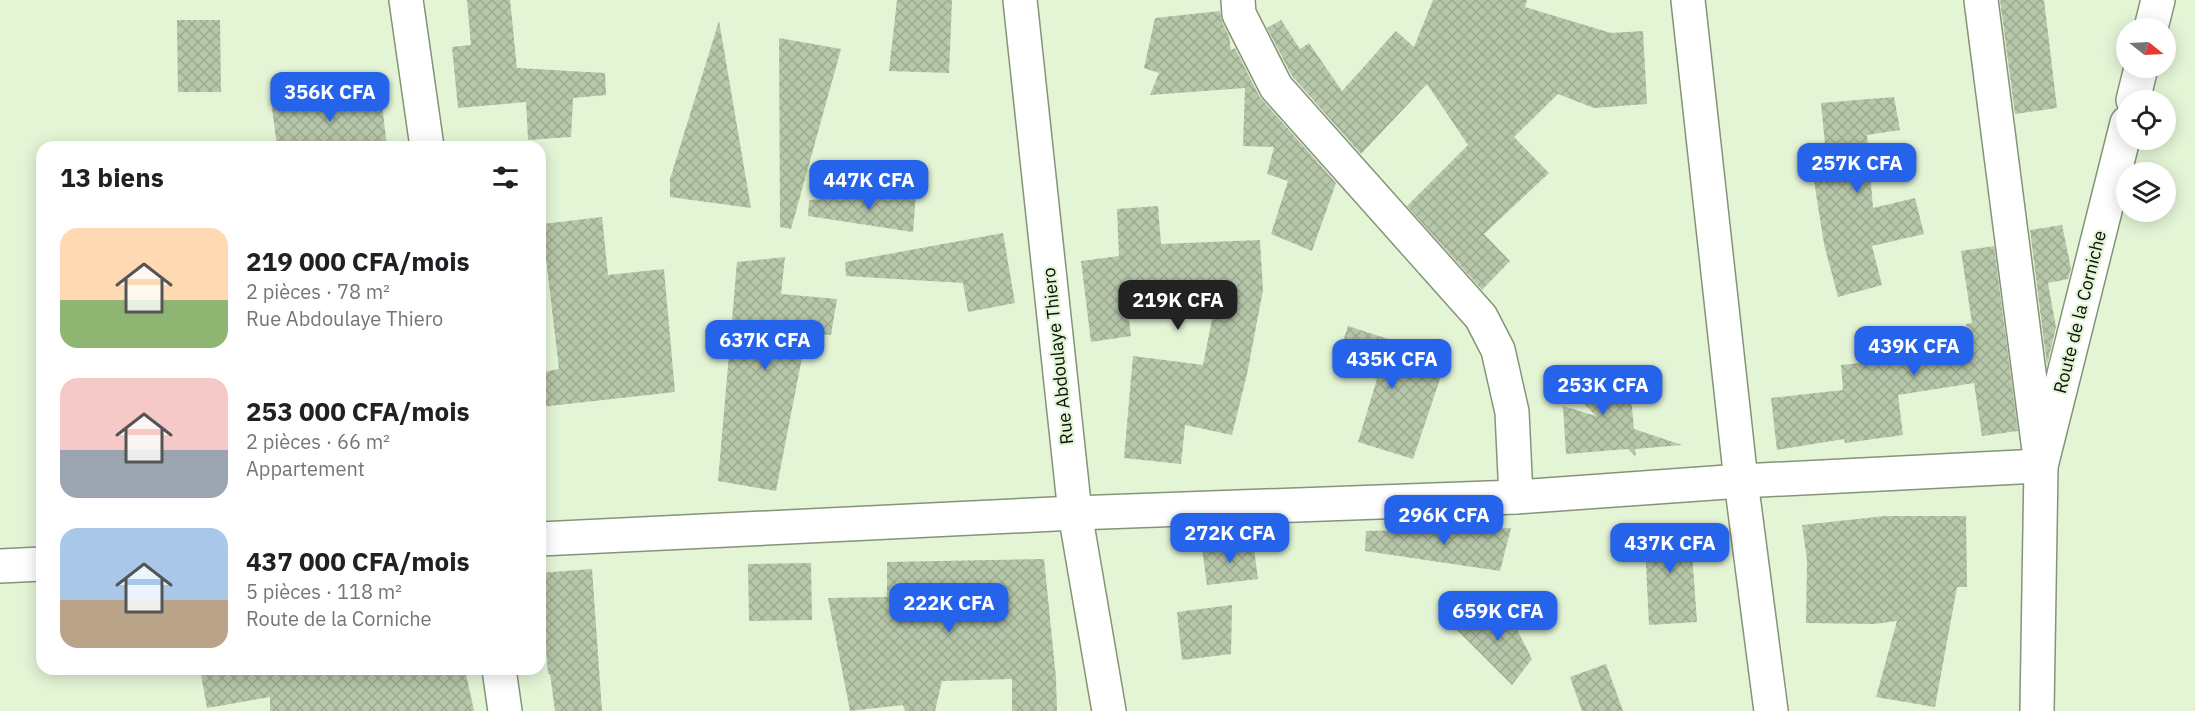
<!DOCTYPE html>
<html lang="fr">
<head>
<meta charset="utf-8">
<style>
	:root { --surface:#fff; --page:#f2f2f2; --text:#202124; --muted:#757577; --accent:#2563eb }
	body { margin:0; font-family:"IBM Plex Sans",sans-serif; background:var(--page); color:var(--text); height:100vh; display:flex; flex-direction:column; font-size:22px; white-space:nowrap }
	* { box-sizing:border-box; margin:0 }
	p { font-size:20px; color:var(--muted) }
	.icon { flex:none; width:33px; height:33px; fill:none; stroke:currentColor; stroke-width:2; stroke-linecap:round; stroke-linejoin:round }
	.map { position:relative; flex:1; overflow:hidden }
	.sheet { position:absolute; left:36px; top:141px; width:510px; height:534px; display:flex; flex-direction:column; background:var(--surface); border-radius:18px; box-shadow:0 3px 15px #0003 }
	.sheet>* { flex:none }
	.needle { width:39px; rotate:108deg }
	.buttons { position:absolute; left:2116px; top:18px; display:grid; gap:12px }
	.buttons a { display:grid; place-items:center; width:60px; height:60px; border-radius:50%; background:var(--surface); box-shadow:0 3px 15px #0003; font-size:30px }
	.price { position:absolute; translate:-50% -51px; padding:0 14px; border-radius:12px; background:var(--accent); color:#fff; font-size:20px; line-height:39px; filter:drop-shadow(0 2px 3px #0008) }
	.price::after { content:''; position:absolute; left:50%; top:36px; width:18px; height:14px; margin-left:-9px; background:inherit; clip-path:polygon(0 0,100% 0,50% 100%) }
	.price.active { background:#222; color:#fff }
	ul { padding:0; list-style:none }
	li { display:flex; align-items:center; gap:18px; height:150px; padding:0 24px }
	li span { display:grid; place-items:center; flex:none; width:168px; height:120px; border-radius:18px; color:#555 }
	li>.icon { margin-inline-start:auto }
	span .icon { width:72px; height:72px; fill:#fffc; stroke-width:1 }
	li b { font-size:26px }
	h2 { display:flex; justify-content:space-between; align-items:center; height:72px; padding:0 24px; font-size:26px }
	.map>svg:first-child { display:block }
	.building { fill:url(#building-cross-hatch) }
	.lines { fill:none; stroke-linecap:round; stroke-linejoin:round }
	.minor-casing { stroke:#849478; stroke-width:36 }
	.minor { stroke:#fff; stroke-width:33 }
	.labels { text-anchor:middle; stroke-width:4.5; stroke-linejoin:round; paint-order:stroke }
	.street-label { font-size:18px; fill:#090e05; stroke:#e4f5d6 }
</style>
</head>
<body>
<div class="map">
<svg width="2195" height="711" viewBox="0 0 2195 711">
	<defs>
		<pattern id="building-cross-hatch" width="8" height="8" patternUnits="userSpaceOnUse" patternTransform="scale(1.5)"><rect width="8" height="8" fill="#b7c7aa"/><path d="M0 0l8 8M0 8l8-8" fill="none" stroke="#9caa91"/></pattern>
	</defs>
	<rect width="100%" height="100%" fill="#e4f5d6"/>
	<!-- building -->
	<g class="building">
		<path d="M467 0H510L517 68 605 73 606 95 573 98 571 137 528 140 526 102 458 108 452 47 471 45Z"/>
		<path d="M897 0H952L949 73 889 71Z"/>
		<path d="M1433 0H1527L1525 7 1611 33 1643 31 1647 104 1594 108 1558 94 1514 137 1549 173 1484 234 1510 261 1482 290 1407 206 1468 145 1427 84 1361 154 1292 76 1267 28 1281 20 1300 49 1309 43 1342 91 1396 31 1414 47Z"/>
		<path d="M2000 0H2044L2057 108 2015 114Z"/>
		<path d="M1220 11 1222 22 1229 36 1231 50 1235 48 1259 96 1336 183 1312 251 1271 234 1288 181 1267 174 1274 147 1243 146 1245 88 1150 95 1159 73 1144 68 1155 18Z"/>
		<path d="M177 20H220L221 92H178Z"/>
		<path d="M719 21 751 208 670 197V179Z"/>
		<path d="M779 38 841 49 791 229 780 227Z"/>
		<path d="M381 95 387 147H277L271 100 306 96 307 105Z"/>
		<path d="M1894 97 1900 130 1867 135 1873 208 1915 198 1924 234 1872 246 1882 285 1838 297 1824 244 1812 168 1827 166 1821 103Z"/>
		<path d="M916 193 913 232 808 216 809 200Z"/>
		<path d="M1158 206 1161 244 1260 240 1263 290 1247 374 1232 435 1185 425 1181 464 1124 458 1133 356 1203 365 1219 284 1125 288 1131 336 1091 342 1081 261 1119 256 1117 209Z"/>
		<path d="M602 217 608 275 664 269 675 392 540 407V373L559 369 542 224Z"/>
		<path d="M2062 225 2071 268 2068 279 2048 283 2056 327 2047 365 2030 230Z"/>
		<path d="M1003 233 1015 303 968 312 963 283 846 276 845 262Z"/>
		<path d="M1994 246 2018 431 1982 436 1974 383 1898 395 1903 435 1845 443 1844 439 1777 450 1771 398 1843 390 1841 365 1898 359 1896 349 1968 337 1966 324 1972 323 1961 251Z"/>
		<path d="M785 257 781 294 837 299 831 335 807 332 776 491 718 481 737 262Z"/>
		<path d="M1348 326 1422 350 1414 357 1444 367 1413 459 1358 442 1377 379 1335 366Z"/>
		<path d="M1613 369 1616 388 1630 386 1634 429 1682 445 1635 449 1636 457 1628 449 1566 454 1563 406 1596 416 1553 373Z"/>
		<path d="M1885 516H1966L1967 587H1957L1935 707 1876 697 1897 621 1874 624 1806 623 1807 560 1802 525Z"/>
		<path d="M1644 524 1690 525 1697 622 1649 625Z"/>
		<path d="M1511 528 1500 571 1365 551 1366 531Z"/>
		<path d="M1253 542 1258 579 1207 585 1202 548Z"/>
		<path d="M1044 559 1056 678 1057 711H1012V679L942 681 935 711H905L903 705 850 711 828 598 887 597V562Z"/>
		<path d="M811 563 812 620 749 621 748 564Z"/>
		<path d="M592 569 602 711H555L550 674H548L540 573Z"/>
		<path d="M1504 604 1532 659 1512 685 1456 629Z"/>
		<path d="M1232 605 1231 654 1182 660 1177 612Z"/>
		<path d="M1606 664 1623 711H1582L1570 677Z"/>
		<path d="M200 669H465L474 711H270V697L207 708Z"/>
	</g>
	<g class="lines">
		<defs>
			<g id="minor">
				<path d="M406 0 427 147"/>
				<path d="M1020 0 1075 513 1109 711"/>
				<path d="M1238 0 1239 14 1276 87 1481 317 1498 350 1512 412 1516 497"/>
				<path d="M1688 0 1741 481 1771 711"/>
				<path d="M1981 0 2041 466 2037 711"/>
				<path d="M2151 28 2158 0"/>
				<path d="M2133 100 2141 68"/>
				<path d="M540 539 1075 513 1516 497 1741 481 2041 466 2127 123"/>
				<path d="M0 566 42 564"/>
				<path d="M499 669 505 711"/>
			</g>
		</defs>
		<!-- minor casing -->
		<use href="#minor" class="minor-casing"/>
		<!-- minor -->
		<use href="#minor" class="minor"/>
	</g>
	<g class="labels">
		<!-- street labels -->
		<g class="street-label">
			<text transform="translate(2080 312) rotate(-76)" y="6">Route de la Corniche</text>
			<text transform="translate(1058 356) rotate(-96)" y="6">Rue Abdoulaye Thiero</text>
		</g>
	</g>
</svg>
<div class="buttons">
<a><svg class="needle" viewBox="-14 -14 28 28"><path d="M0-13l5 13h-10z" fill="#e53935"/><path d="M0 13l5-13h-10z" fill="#757577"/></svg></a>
<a><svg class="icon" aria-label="locate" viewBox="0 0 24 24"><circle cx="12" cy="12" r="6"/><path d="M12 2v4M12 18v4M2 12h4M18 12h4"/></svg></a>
<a><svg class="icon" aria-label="layers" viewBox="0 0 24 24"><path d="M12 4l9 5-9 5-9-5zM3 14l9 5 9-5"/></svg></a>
</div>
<b class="price" style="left:330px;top:123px">356K CFA</b>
<b class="price" style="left:1857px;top:194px">257K CFA</b>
<b class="price" style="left:869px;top:211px">447K CFA</b>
<b class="price active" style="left:1178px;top:331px">219K CFA</b>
<b class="price" style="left:765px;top:371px">637K CFA</b>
<b class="price" style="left:1914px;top:377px">439K CFA</b>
<b class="price" style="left:1392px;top:390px">435K CFA</b>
<b class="price" style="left:1603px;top:416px">253K CFA</b>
<b class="price" style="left:1444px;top:546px">296K CFA</b>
<b class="price" style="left:1230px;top:564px">272K CFA</b>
<b class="price" style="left:1670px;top:574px">437K CFA</b>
<b class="price" style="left:949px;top:634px">222K CFA</b>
<b class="price" style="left:1498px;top:642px">659K CFA</b>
<section class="sheet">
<h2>13 biens<svg class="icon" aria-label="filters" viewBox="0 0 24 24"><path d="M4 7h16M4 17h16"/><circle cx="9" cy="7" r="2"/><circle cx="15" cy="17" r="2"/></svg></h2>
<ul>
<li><span style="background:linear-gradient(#ffd9b3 60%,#8fb573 0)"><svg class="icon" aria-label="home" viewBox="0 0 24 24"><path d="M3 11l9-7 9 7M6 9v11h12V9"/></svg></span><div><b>219 000 CFA/mois</b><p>2 pièces · 78 m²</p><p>Rue Abdoulaye Thiero</p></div></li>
<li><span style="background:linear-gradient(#f6c9c9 60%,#9aa5b1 0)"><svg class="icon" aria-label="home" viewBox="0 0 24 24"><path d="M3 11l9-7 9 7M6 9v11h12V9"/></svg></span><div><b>253 000 CFA/mois</b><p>2 pièces · 66 m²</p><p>Appartement</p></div></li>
<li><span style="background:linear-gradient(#a9c7e8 60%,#b9a48a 0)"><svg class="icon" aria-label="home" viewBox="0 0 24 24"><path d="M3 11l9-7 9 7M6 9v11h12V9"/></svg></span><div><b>437 000 CFA/mois</b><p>5 pièces · 118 m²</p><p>Route de la Corniche</p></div></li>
</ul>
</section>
</div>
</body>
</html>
